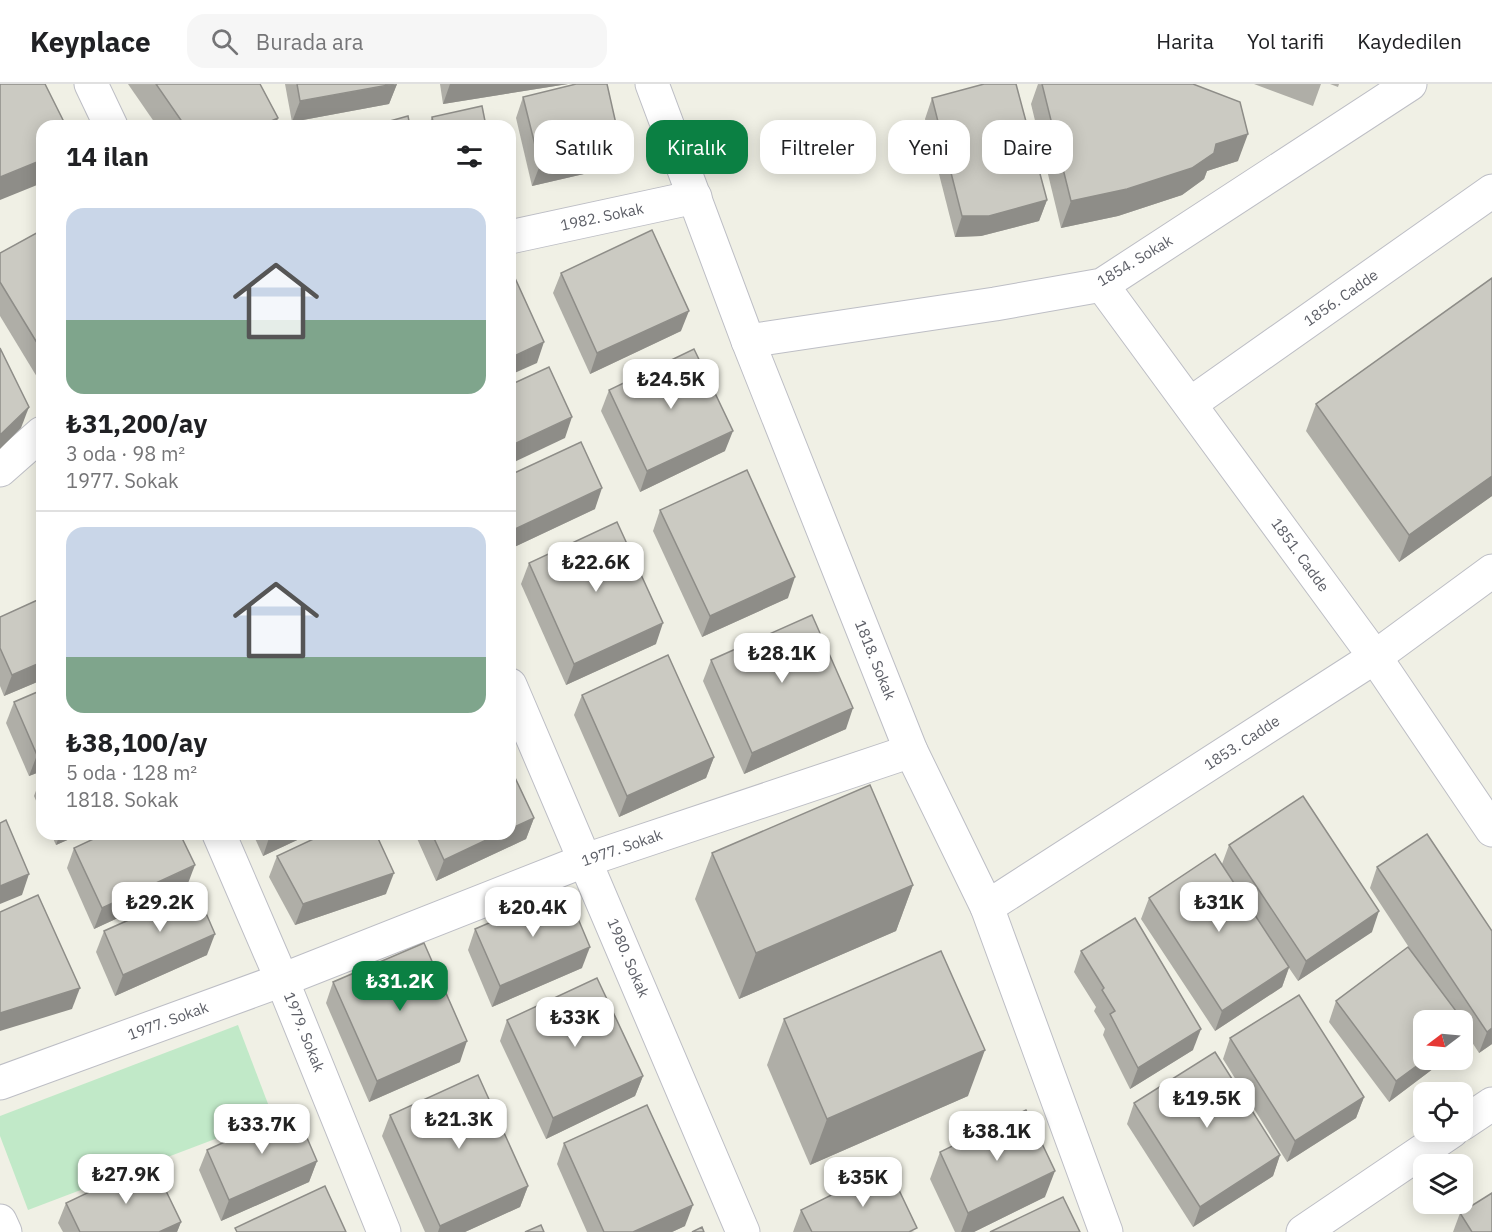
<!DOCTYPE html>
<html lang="tr">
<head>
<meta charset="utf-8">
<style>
	:root { --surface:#fff; --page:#f6f6f6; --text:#202124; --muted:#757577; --line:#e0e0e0; --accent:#0b8043 }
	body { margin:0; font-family:"IBM Plex Sans",sans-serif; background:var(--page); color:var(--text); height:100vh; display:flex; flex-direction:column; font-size:22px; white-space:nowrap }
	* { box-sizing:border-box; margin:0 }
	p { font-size:20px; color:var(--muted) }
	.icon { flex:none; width:33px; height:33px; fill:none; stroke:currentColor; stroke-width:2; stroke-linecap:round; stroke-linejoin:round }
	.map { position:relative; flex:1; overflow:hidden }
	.details { position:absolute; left:36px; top:36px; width:480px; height:720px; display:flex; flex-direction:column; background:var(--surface); border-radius:18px; box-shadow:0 3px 15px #0003 }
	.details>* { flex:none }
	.guide { position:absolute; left:534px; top:36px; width:570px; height:54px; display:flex; gap:12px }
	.needle { width:39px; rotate:254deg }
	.fabs { position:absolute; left:1413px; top:926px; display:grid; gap:12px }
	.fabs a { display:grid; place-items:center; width:60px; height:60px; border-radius:12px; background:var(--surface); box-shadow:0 3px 15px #0003; font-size:30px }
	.price { position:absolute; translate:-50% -51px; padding:0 14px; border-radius:12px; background:#fff; color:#222; font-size:20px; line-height:39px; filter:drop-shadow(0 2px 3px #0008) }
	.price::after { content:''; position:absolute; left:50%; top:36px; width:18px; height:14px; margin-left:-9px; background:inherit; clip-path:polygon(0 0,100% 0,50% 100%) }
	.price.selected { background:var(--accent); color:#fff }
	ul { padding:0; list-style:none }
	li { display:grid; align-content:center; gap:12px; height:318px; padding:0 30px }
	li+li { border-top:2px solid var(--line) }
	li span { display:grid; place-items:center; height:186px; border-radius:18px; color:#555 }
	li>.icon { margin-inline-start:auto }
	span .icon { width:108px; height:108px; fill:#fffc; stroke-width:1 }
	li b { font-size:26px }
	h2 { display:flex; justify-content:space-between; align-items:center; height:72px; padding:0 30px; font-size:26px }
	.pill { padding:0 21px; border-radius:18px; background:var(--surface); box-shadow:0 3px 15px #0003; font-size:21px; line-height:54px }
	.pill.selected { background:var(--accent); color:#fff }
	header { display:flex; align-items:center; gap:36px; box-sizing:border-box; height:84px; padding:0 30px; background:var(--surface); border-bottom:2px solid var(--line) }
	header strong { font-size:28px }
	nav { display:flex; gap:33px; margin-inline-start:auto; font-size:21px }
	.search { width:420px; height:54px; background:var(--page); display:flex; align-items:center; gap:15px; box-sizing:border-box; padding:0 21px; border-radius:18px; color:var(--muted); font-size:22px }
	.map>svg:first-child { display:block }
	.green { fill:#c1e9c8 }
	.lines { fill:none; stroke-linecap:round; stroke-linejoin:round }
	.street-casing { stroke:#bdbec5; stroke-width:35 }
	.street { stroke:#fff; stroke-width:33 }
	.wall { fill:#afaea7 }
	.shaded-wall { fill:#8e8d88 }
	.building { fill:#cbcac2; stroke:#8e8d88; stroke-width:1.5 }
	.labels { text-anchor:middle; stroke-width:6; stroke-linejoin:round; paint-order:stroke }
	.street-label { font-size:15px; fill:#5d5f67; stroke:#fff }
</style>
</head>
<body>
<header>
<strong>Keyplace</strong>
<div class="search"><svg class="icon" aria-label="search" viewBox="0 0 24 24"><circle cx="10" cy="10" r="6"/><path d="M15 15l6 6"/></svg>Burada ara</div>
<nav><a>Harita</a><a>Yol tarifi</a><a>Kaydedilen</a></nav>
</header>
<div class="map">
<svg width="1492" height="1148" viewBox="0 0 1492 1148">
	<rect width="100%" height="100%" fill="#f0f0e5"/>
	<!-- green -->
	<path class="green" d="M238 941 273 1033 28 1126 0 1052V1032Z"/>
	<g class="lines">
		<defs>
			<g id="street">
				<path d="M91 0 111 42"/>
				<path d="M652 0 748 257 911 667 987 823 1106 1148"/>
				<path d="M510 153 695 113"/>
				<path d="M1102 201 1375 573 1492 746"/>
				<path d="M748 257 995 220 1102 201 1410 0"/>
				<path d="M1190 320 1492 107"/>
				<path d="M0 386 42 349"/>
				<path d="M510 601 743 1148"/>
				<path d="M219 750 282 896 384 1148"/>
				<path d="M987 823 1375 573 1492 487"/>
				<path d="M0 999 282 896 586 776 911 667"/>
				<path d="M1462 1040 1492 1020"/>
				<path d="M0 1137 5 1148"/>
				<path d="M1303 1148 1452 1047"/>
			</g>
		</defs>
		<!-- street casing -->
		<use href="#street" class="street-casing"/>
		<!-- street -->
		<use href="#street" class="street"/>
	</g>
	<!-- wall -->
	<g class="wall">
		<path d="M128 0H260L278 34 275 42H157Z"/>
		<path d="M285 0H397L389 20 292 38Z"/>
		<path d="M440 0H568L443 20Z"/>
		<path d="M1038 0H1193L1238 77 1207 87 1204 95 1182 111 1118 132 1061 144 1031 20Z"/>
		<path d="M1254 0H1321L1313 22Z"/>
		<path d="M1330 0H1339L1338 3Z"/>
		<path d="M523 13 621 62 614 83 532 102 516 34Z"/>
		<path d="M932 14 1047 116 1039 137 981 152 955 153 925 35Z"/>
		<path d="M432 33 486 42H428Z"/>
		<path d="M42 146V290L37 293 0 232V169Z"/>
		<path d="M561 189 681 247 590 290 553 209Z"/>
		<path d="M1492 194V412L1399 478 1306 347 1316 320Z"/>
		<path d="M609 306 725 367 640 408 601 327Z"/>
		<path d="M510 391 595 425 510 465Z"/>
		<path d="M660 426 788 514 702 553 653 447Z"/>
		<path d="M529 479 656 560 566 601 521 500Z"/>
		<path d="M42 514V596L4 612 0 602V533Z"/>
		<path d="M711 576 846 645 744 690 703 597Z"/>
		<path d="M42 606V687L29 692 6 639 14 618Z"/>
		<path d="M582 611 714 673 706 694 619 733 574 631Z"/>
		<path d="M42 691V730L34 712Z"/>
		<path d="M534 734 526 755 436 797 415 750H510Z"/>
		<path d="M51 750H81L56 761Z"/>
		<path d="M253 750H310L263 772Z"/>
		<path d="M1427 750 1492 960 1479 969 1466 949 1424 975H1446L1389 1018 1329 938 1336 917 1412 868 1370 804 1377 783Z"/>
		<path d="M1229 761 1372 848 1298 897 1289 884 1282 903 1215 947 1141 835 1149 814 1222 780Z"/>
		<path d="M74 764 187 802 94 845 67 784Z"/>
		<path d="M712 769 913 801 896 847 739 915 695 815Z"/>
		<path d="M277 772 386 810 295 841 269 793Z"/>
		<path d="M475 845 582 884 492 923 468 866Z"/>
		<path d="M104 847 207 871 115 912 96 868Z"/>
		<path d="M1081 867 1193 966 1130 1005 1103 951 1105 945 1094 927 1096 923 1074 888Z"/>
		<path d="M333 898 460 978 369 1018 326 919Z"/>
		<path d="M784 935 968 1012 810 1081 767 981Z"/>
		<path d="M507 936 643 992 635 1012 546 1055 500 957Z"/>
		<path d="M1230 954 1364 1013 1356 1034 1287 1078 1223 975Z"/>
		<path d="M1134 1019 1280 1071 1273 1092 1193 1143 1127 1040Z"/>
		<path d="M390 1031 528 1102 520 1123 465 1148H425L382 1052Z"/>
		<path d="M564 1059 685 1142 672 1148H587L557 1080Z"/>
		<path d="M207 1066 317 1077 309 1098 221 1137 199 1086Z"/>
		<path d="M940 1068 1045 1113 974 1148H955L930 1095Z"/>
		<path d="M66 1119 181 1138 177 1148H63L58 1139Z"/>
		<path d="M801 1126 915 1148H793Z"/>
		<path d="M1460 1129 1492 1148H1453Z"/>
	</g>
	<!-- shaded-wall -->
	<g class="shaded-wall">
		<path d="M397 0 389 20 292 38 300 17Z"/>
		<path d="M450 0H568L443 20Z"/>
		<path d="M278 34 275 42H260Z"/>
		<path d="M1248 50 1238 77 1207 87 1204 95 1182 111 1118 132 1061 144 1071 117 1216 60Z"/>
		<path d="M621 62 614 83 532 102 540 81Z"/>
		<path d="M42 76V99L0 116V93Z"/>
		<path d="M1047 116 1039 137 981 152 955 153 962 132Z"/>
		<path d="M689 227 681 247 590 290 597 269Z"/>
		<path d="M544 258 537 279 510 291V274Z"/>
		<path d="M42 280V290L37 293Z"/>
		<path d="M29 323 21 344 0 365V351Z"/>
		<path d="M572 333 565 354 510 380V362Z"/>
		<path d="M733 347 725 367 640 408 647 387Z"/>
		<path d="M1492 392V412L1399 478 1409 451Z"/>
		<path d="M602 404 595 425 510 465V455L513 446Z"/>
		<path d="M795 493 788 514 702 553 710 532Z"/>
		<path d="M663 539 656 560 566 601 574 580Z"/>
		<path d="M42 578V596L4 612 12 591Z"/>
		<path d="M853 624 846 645 744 690 752 669Z"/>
		<path d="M42 669V687L29 692 37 671Z"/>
		<path d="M714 673 706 694 619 733 627 712Z"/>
		<path d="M534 734 526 755 436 797 444 776 499 750H510V745Z"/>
		<path d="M60 750H81L56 761Z"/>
		<path d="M272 750H310L263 772 270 751Z"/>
		<path d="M195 781 187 802 94 845 102 824Z"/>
		<path d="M394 789 386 810 295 841 303 820Z"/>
		<path d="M29 790 22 811 0 820V802Z"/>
		<path d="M913 801 896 847 739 915 756 869Z"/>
		<path d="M1379 827 1372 848 1298 897 1306 877Z"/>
		<path d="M215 850 207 871 115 912 123 891Z"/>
		<path d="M590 863 582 884 492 923 500 902Z"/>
		<path d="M1289 883 1282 903 1215 947 1222 927Z"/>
		<path d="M80 904 72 925 0 947V929Z"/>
		<path d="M1468 943 1462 958V947Z"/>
		<path d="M1492 944V960L1479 969 1487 948Z"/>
		<path d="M1201 945 1193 966 1130 1005 1138 984Z"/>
		<path d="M467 957 460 978 369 1018 377 997Z"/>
		<path d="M985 966 968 1012 810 1081 827 1035Z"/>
		<path d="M1426 975H1446L1389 1018 1396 997Z"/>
		<path d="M643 992 635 1012 546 1055 553 1034Z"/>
		<path d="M1364 1013 1356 1034 1287 1078 1295 1057Z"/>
		<path d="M1280 1071 1273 1092 1193 1143 1200 1123Z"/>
		<path d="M317 1077 309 1098 221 1137 229 1116Z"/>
		<path d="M1055 1087 1045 1113 974 1148H961L968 1129Z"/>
		<path d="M528 1102 520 1123 465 1148H438L440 1142Z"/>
		<path d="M693 1121 685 1142 672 1148H633Z"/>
		<path d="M181 1138 177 1148H159Z"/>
	</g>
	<!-- building -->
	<g class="building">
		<path d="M0 0H45L66 42H42V76L0 93Z"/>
		<path d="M156 0H260L278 34 260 42H185Z"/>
		<path d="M297 0H394L300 17Z"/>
		<path d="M576 0H607L621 62 540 81 523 13Z"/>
		<path d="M984 0H1016L1047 116 989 132H962L932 14Z"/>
		<path d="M1042 0H1193L1240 18 1248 50 1216 60 1214 69 1192 84 1127 105 1071 117Z"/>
		<path d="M482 22 486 42H434L432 33Z"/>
		<path d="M408 32 410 42H372Z"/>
		<path d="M42 146V267L0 198V169Z"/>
		<path d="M652 146 689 227 597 269 561 189Z"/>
		<path d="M510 183 544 258 510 274Z"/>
		<path d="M1492 194V392L1409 451 1316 320Z"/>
		<path d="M0 264 29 323 0 351Z"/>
		<path d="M694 265 733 347 647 387 609 306Z"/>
		<path d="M549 283 572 333 510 362V301Z"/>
		<path d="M581 358 602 404 513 446 510 439V391Z"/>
		<path d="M747 386 795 493 710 532 660 426Z"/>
		<path d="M617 438 663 539 574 580 529 479Z"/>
		<path d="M42 514V578L12 591 0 564V533Z"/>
		<path d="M812 531 853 624 752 669 711 576Z"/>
		<path d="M668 571 714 673 627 712 582 611Z"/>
		<path d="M42 606V669L37 671 14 618Z"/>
		<path d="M510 683 534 734 510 745Z"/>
		<path d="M870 701 913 801 756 869 712 769Z"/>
		<path d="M1303 712 1379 827 1306 877 1229 761Z"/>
		<path d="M6 736 29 790 0 802V739Z"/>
		<path d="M104 750H180L195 781 102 824 74 764Z"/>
		<path d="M324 750H376L394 789 303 820 277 772Z"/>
		<path d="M432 750H499L444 776Z"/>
		<path d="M1427 750 1492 847V944L1487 948 1377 783Z"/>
		<path d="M1215 770 1289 883 1222 927 1149 814Z"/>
		<path d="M196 806 215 850 123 891 104 847Z"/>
		<path d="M566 806 590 863 500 902 475 845Z"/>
		<path d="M38 811 80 904 0 929V828Z"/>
		<path d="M1135 834 1201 945 1138 984 1110 930 1115 927 1102 906 1104 904 1081 867Z"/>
		<path d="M424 859 467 957 377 997 333 898Z"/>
		<path d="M1408 863 1468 943 1462 947V936H1424V975H1426L1396 997 1336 917Z"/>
		<path d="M941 867 985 966 827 1035 784 935Z"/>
		<path d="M597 894 643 992 553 1034 507 936Z"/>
		<path d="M1299 911 1364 1013 1295 1057 1230 954Z"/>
		<path d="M1215 968 1280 1071 1200 1123 1134 1019Z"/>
		<path d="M478 991 528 1102 440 1142 390 1031Z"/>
		<path d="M647 1021 693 1121 633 1148H604L564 1059Z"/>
		<path d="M295 1026 317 1077 229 1116 207 1066Z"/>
		<path d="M1026 1026 1055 1087 968 1129 940 1068Z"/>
		<path d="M152 1078 181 1138 159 1148H80L66 1119Z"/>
		<path d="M888 1083 917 1144 909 1148H812L801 1126Z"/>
		<path d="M325 1102 346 1148H237L235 1144Z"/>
		<path d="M1492 1109V1148H1472L1460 1129Z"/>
		<path d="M1063 1113 1080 1148H990Z"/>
		<path d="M541 1141 544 1148H525Z"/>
		<path d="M702 1143 704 1148H692Z"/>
	</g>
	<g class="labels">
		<!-- street labels -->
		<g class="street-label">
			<text transform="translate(602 133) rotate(-12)" y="5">1982. Sokak</text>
			<text transform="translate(1135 177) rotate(-31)" y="5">1854. Sokak</text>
			<text transform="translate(1341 214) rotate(-35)" y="5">1856. Cadde</text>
			<text transform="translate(1300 471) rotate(54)" y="5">1851. Cadde</text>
			<text transform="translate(875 576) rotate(68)" y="5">1818. Sokak</text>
			<text transform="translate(1242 659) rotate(-33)" y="5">1853. Cadde</text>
			<text transform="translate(622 764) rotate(-19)" y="5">1977. Sokak</text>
			<text transform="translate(628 874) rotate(67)" y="5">1980. Sokak</text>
			<text transform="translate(168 937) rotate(-20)" y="5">1977. Sokak</text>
			<text transform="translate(304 948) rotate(68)" y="5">1979. Sokak</text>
		</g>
	</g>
</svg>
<div class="fabs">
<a><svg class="needle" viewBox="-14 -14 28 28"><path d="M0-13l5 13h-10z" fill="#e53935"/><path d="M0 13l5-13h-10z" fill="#757577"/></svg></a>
<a><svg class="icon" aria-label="locate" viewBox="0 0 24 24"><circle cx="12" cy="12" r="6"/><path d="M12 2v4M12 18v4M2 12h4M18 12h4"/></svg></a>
<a><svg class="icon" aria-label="layers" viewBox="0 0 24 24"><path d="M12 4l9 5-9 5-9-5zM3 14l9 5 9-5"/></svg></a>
</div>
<b class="price" style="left:671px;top:326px">₺24.5K</b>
<b class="price" style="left:596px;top:509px">₺22.6K</b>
<b class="price" style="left:782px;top:600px">₺28.1K</b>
<b class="price" style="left:160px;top:849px">₺29.2K</b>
<b class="price" style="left:1219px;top:849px">₺31K</b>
<b class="price" style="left:533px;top:854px">₺20.4K</b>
<b class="price selected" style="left:400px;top:928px">₺31.2K</b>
<b class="price" style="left:575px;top:964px">₺33K</b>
<b class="price" style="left:1207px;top:1045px">₺19.5K</b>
<b class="price" style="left:459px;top:1066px">₺21.3K</b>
<b class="price" style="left:262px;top:1071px">₺33.7K</b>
<b class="price" style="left:997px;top:1078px">₺38.1K</b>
<b class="price" style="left:126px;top:1121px">₺27.9K</b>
<b class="price" style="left:863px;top:1124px">₺35K</b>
<div class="guide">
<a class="pill">Satılık</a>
<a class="pill selected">Kiralık</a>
<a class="pill">Filtreler</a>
<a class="pill">Yeni</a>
<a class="pill">Daire</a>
</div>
<section class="details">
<h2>14 ilan<svg class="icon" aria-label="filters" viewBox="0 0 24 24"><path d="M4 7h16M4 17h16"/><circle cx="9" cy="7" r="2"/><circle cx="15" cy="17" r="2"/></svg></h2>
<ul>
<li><span style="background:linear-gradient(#c9d6e8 60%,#7fa58c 0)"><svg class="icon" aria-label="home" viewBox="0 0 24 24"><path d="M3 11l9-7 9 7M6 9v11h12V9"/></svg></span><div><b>₺31,200/ay</b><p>3 oda · 98 m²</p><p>1977. Sokak</p></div></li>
<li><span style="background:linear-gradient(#c9d6e8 70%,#7fa58c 0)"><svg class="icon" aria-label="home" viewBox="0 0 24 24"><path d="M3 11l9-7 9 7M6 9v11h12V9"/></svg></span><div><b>₺38,100/ay</b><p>5 oda · 128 m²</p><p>1818. Sokak</p></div></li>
</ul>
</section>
</div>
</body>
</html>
